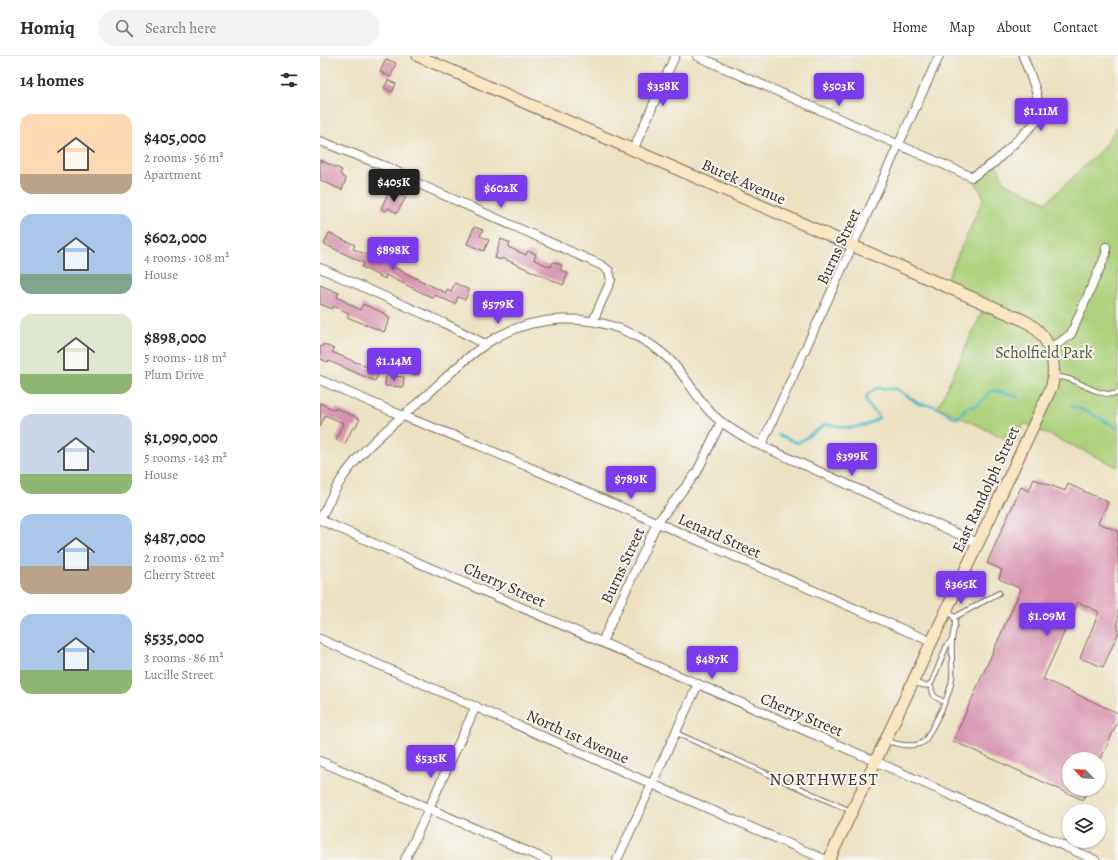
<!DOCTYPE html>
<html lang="en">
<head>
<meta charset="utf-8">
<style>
	:root { --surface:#fff; --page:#f2f2f3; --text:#2b2b33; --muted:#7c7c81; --line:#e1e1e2; --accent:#7c3aed }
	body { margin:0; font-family:Alegreya,serif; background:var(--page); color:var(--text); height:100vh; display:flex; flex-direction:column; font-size:15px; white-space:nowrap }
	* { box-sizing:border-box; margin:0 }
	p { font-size:13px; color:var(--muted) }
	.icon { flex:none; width:22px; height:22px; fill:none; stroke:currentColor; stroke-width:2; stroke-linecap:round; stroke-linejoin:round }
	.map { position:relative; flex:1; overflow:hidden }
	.drawer { display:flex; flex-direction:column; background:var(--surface); width:320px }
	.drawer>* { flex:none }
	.needle { width:26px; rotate:295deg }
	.fabs { position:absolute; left:742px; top:696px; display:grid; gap:8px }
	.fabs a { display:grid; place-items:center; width:44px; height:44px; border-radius:50%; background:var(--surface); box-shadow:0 1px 3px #0004; font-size:20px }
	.price { position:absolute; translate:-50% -34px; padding:0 9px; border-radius:4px; background:var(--accent); color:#fff; font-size:13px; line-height:26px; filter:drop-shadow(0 1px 2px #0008) }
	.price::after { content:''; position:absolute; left:50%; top:24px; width:12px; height:9px; margin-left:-6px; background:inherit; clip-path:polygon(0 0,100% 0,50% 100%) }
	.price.current { background:#222; color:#fff }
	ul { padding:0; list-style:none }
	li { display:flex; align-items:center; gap:12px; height:100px; padding:0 20px }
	li span { display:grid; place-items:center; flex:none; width:112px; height:80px; border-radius:12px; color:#555 }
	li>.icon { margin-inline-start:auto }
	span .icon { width:48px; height:48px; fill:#fffc; stroke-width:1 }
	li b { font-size:17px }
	h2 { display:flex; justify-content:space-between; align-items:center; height:48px; padding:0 20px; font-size:17px }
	header { display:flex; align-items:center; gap:24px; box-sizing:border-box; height:56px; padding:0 20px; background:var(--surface); border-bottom:1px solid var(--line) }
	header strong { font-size:19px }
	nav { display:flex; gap:22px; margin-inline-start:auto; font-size:14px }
	.search { width:280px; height:36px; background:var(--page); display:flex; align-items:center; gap:10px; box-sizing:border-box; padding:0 14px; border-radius:16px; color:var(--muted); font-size:15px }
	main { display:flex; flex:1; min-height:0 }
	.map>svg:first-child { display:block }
	.green { fill:#add17b; stroke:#747e4c }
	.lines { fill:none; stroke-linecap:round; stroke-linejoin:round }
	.stream { stroke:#4db9c8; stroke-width:2.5 }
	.building { fill:#d791af }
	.lane-casing { stroke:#796a57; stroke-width:6 }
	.street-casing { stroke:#796a57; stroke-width:10 }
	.secondary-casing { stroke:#796a57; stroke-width:13 }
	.lane { stroke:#fff; stroke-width:4 }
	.street { stroke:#fff; stroke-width:8 }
	.secondary { stroke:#fbe6c3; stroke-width:11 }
	.labels { text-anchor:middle; stroke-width:4; stroke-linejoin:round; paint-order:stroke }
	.street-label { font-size:16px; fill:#3b2a1e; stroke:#f6f6f2 }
	.park-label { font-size:16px; fill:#585435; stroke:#f6f6f2 }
	.neighbourhood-label { font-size:17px; letter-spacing:1px; fill:#3b2a1e; stroke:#f6f6f2 }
</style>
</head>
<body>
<header>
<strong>Homiq</strong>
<div class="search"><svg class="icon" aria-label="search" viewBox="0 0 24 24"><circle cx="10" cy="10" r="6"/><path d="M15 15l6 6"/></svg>Search here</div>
<nav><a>Home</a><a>Map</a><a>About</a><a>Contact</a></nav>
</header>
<main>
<section class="drawer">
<h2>14 homes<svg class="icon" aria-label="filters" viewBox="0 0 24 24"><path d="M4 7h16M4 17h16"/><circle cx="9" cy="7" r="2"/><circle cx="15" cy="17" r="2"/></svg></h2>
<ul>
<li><span style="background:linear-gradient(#ffd9b3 75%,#b9a48a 0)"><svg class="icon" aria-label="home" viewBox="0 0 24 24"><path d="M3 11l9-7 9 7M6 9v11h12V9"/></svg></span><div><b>$405,000</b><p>2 rooms · 56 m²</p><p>Apartment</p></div></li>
<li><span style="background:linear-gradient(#a9c7e8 75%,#7fa58c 0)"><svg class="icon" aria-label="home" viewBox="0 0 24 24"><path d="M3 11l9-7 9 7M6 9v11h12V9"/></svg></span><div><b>$602,000</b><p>4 rooms · 108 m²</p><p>House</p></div></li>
<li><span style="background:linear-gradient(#dfe7d0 75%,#8fb573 0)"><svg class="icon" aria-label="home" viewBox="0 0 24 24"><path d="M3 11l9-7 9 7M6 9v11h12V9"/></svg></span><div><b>$898,000</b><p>5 rooms · 118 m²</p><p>Plum Drive</p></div></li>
<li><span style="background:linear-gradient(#c9d6e8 75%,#8fb573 0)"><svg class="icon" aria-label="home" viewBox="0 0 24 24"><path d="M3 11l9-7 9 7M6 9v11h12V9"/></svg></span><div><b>$1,090,000</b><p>5 rooms · 143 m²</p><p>House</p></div></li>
<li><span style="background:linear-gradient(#a9c7e8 65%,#b9a48a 0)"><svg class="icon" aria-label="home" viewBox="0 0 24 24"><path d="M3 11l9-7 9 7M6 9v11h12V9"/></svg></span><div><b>$487,000</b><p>2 rooms · 62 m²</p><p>Cherry Street</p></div></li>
<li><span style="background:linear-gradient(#a9c7e8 70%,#8fb573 0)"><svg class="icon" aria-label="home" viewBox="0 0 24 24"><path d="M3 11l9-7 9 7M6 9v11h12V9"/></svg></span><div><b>$535,000</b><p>3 rooms · 86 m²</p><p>Lucille Street</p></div></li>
</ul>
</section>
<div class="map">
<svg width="798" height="804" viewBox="0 0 798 804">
	<rect width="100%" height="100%" fill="#f6f6f2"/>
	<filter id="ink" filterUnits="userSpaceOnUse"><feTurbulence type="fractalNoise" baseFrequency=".025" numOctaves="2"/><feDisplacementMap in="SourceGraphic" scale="8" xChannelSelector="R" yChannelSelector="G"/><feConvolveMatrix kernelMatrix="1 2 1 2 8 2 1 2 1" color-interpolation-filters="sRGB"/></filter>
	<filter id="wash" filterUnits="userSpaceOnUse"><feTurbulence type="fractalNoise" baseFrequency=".012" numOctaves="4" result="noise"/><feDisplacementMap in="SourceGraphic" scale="16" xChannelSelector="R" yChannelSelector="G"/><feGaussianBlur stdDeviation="0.9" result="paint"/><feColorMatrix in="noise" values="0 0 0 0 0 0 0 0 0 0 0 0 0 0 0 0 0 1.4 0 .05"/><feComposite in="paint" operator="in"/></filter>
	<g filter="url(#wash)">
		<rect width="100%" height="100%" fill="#ece1c1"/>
		<!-- green -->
		<path class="green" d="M798 70V411L704 367 695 387 618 351 668 243 626 225 664 142 652 121 675 106 685 127 727 146 780 95Z"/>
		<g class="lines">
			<!-- stream -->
			<g class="stream">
				<path d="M751 350 768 356 798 372"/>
				<path d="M458 379 478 387 506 368 531 372 546 369 559 362C556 352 542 351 548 338L557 332 577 333 599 348 614 350 635 362H638L646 352 658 349 671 335H676L699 341"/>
			</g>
		</g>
		<g id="blocks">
			<!-- building -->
			<g class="building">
				<path d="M66 3 76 7 71 21 60 16Z"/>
				<path d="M68 24 76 28 72 36 64 32Z"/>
				<path d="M0 104 22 114 20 118 26 123 22 134 0 124Z"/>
				<path d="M77 136 86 141 77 157 68 152 66 155 61 152 68 138 75 142Z"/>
				<path d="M154 171 163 174 160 180 169 184 164 195 147 188Z"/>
				<path d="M9 177 35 189 33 193 48 199 49 196 62 202 64 198 74 203 71 210 126 237 127 233 131 235 135 227 149 234 145 244 138 241 135 248 115 239 113 242 66 219 65 223 55 218 42 211 44 207 4 188Z"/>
				<path d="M181 183 190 187 188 191 206 199 208 195 216 198 214 204 231 211 233 206 242 209 240 214 248 217 243 229 182 202 181 204 175 202Z"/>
				<path d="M0 229 19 237 17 241 40 254 43 248 66 258V260L70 262 64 276 27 261 29 257 13 250 12 253 0 248Z"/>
				<path d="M178 236 190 241 187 247 190 249 186 257 171 250Z"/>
				<path d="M3 288 14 293 12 296 59 316 55 325 9 305 8 306 0 303V290L2 291Z"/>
				<path d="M92 309 100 310 99 319 91 318Z"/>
				<path d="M66 320 84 321 83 331 65 330Z"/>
				<path d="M0 347 15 354 16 352 40 363 35 372 33 371 25 388 16 384 23 367 5 359 0 371Z"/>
				<path d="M714 423 745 435 748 428 788 446 778 467 798 475V578L783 611 760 602 779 556 758 546 723 623 798 657V665L781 703H749V733H768L763 744 633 685 701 533 679 523 682 514 667 507 701 431 709 435Z"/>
			</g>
		</g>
	</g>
	<g filter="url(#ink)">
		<use href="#blocks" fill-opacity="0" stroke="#796a57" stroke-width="1"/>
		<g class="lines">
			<defs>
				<g id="lane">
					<path d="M734 321C757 319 775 343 798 337"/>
					<path d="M635 561 679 537"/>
					<path d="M594 627 607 630 612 626 627 589 632 584"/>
					<path d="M610 629 614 640 624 646"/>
					<path d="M356 677 531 755"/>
					<path d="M566 685C577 688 595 693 605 685 615 666 629 644 632 622 633 610 631 597 632 585 633 569 641 566 627 554"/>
				</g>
				<g id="street">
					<path d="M377 0 652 121 675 106 716 66C724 45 710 20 703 0"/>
					<path d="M0 85 72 113 99 128 281 209 289 215 291 224 273 265"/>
					<path d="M313 94 355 0"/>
					<path d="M0 212 124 267 165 288"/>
					<path d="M729 291 739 287 751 278 786 198V191"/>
					<path d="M0 324 83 360 158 389 612 586"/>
					<path d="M441 390 619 0"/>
					<path d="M0 464 555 705 775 804"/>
					<path d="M0 464C8 448 15 431 26 417 46 389 74 368 100 345 122 326 144 302 169 286 212 258 270 256 316 280 331 288 346 298 356 311 369 326 378 343 391 357 403 369 419 378 433 386L658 487"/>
					<path d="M0 583 506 804"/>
					<path d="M282 586 337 467 377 416 401 366"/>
					<path d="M0 705 227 804"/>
					<path d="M85 804 156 650"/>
					<path d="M297 804 378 628"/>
				</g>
				<path id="secondary" d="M98 0 703 264C729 277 737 303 732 330L509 804"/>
			</defs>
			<!-- lane casing -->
			<use href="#lane" class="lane-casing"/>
			<!-- street casing -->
			<use href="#street" class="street-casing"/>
			<!-- secondary casing -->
			<use href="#secondary" class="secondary-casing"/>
			<!-- lane -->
			<use href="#lane" class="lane"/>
			<!-- street -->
			<use href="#street" class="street"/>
			<!-- secondary -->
			<use href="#secondary" class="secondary"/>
		</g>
	</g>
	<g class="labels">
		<!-- street labels -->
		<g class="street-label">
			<text transform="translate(424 125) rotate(24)" y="6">Burek Avenue</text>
			<text transform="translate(518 190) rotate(-65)" y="6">Burns Street</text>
			<text transform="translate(665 433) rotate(-65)" y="6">East Randolph Street</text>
			<text transform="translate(400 479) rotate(24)" y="6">Lenard Street</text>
			<text transform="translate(302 509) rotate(-65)" y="6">Burns Street</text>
			<text transform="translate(185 528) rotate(24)" y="6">Cherry Street</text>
			<text transform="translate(482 658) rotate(23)" y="6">Cherry Street</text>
			<text transform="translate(258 680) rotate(24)" y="6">North 1st Avenue</text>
		</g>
		<!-- park labels -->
		<g class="park-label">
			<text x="724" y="302">Scholfield Park</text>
		</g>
		<!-- neighbourhood labels -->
		<g class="neighbourhood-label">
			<text x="504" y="729">NORTHWEST</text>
		</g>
	</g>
</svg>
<div class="fabs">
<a><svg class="needle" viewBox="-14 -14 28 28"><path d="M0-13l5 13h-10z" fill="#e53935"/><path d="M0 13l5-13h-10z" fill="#7c7c81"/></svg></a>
<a><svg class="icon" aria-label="layers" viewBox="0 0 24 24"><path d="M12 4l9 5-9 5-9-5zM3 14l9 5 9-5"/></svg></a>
</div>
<b class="price" style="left:343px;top:51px">$358K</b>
<b class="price" style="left:519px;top:51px">$503K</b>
<b class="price" style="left:721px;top:76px">$1.11M</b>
<b class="price current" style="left:74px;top:147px">$405K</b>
<b class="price" style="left:181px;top:153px">$602K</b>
<b class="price" style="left:73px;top:215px">$898K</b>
<b class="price" style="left:178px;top:269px">$579K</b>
<b class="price" style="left:74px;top:326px">$1.14M</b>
<b class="price" style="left:532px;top:421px">$399K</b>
<b class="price" style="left:311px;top:444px">$789K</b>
<b class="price" style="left:641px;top:549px">$365K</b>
<b class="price" style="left:727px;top:581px">$1.09M</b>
<b class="price" style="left:392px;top:624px">$487K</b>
<b class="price" style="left:111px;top:723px">$535K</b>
</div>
</main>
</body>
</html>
